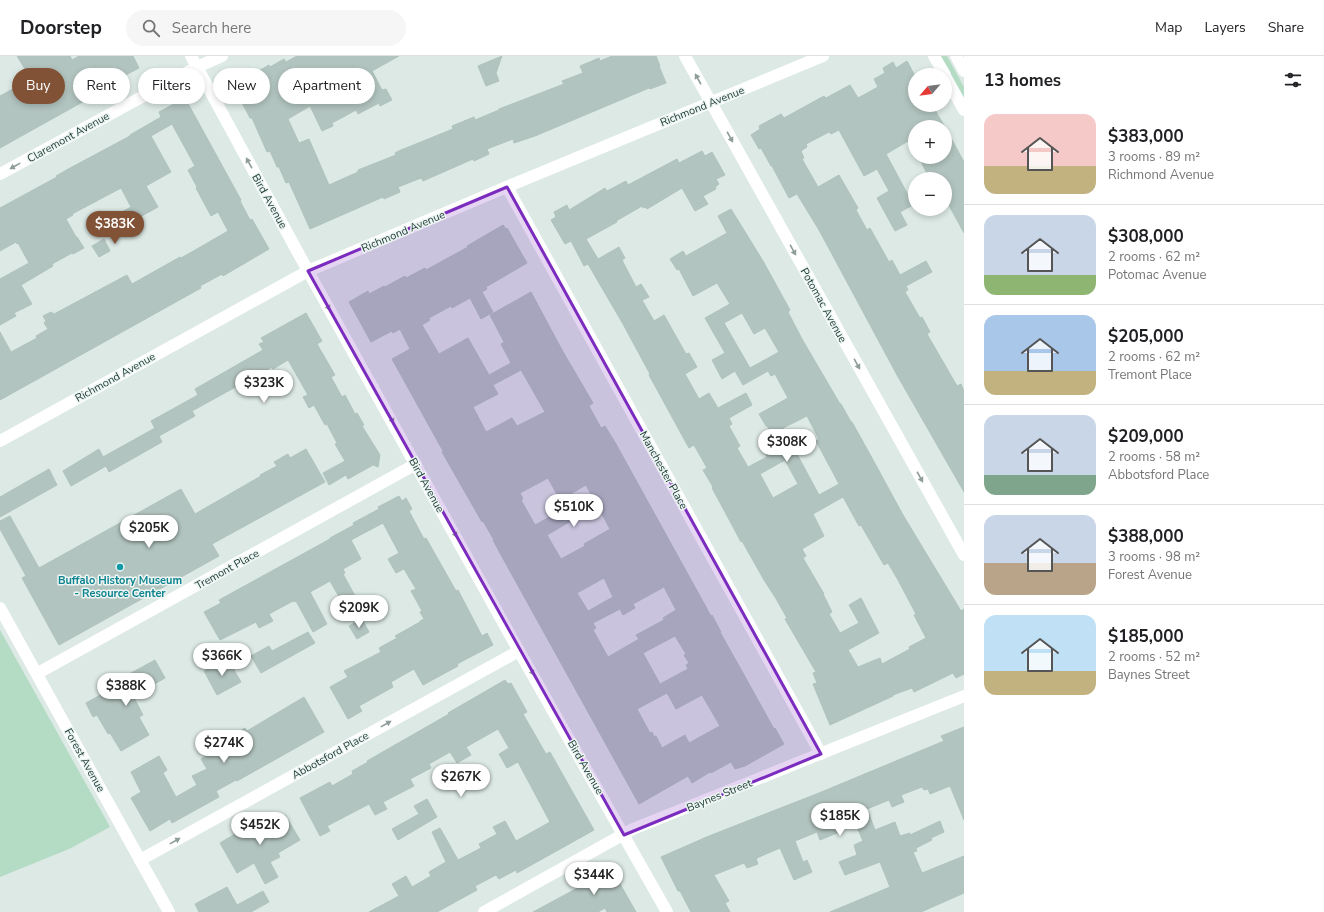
<!DOCTYPE html>
<html lang="en">
<head>
<meta charset="utf-8">
<style>
	:root { --surface:#fff; --page:#f6f6f6; --text:#202124; --muted:#757577; --line:#e0e0e0; --accent:#815236 }
	body { margin:0; font-family:"Nunito Sans",sans-serif; background:var(--page); color:var(--text); height:100vh; display:flex; flex-direction:column; font-size:15px; white-space:nowrap }
	* { box-sizing:border-box; margin:0 }
	p { font-size:13px; color:var(--muted) }
	.icon { flex:none; width:22px; height:22px; fill:none; stroke:currentColor; stroke-width:2; stroke-linecap:round; stroke-linejoin:round }
	.map { position:relative; flex:1; overflow:hidden }
	.details { display:flex; flex-direction:column; background:var(--surface); width:360px }
	.details>* { flex:none }
	.top-card { position:absolute; left:12px; top:12px; width:380px; height:36px; display:flex; gap:8px }
	.needle { width:26px; rotate:242deg }
	.tools { position:absolute; left:908px; top:12px; display:grid; gap:8px }
	.tools a { display:grid; place-items:center; width:44px; height:44px; border-radius:50%; background:var(--surface); box-shadow:0 2px 6px #0003; font-size:20px }
	.price { position:absolute; translate:-50% -34px; padding:0 9px; border-radius:14px; background:#fff; color:#222; font-size:13px; line-height:26px; filter:drop-shadow(0 1px 2px #0008) }
	.price::after { content:''; position:absolute; left:50%; top:24px; width:12px; height:9px; margin-left:-6px; background:inherit; clip-path:polygon(0 0,100% 0,50% 100%) }
	.price.on { background:var(--accent); color:#fff }
	ul { padding:0; list-style:none }
	li { display:flex; align-items:center; gap:12px; height:100px; padding:0 20px }
	li+li { border-top:1px solid var(--line) }
	li span { display:grid; place-items:center; flex:none; width:112px; height:80px; border-radius:12px; color:#555 }
	li>.icon { margin-inline-start:auto }
	span .icon { width:48px; height:48px; fill:#fffc; stroke-width:1 }
	li b { font-size:17px }
	h2 { display:flex; justify-content:space-between; align-items:center; height:48px; padding:0 20px; font-size:17px }
	.chip { padding:0 14px; border-radius:18px; background:var(--surface); box-shadow:0 2px 6px #0003; font-size:14px; line-height:36px }
	.chip.on { background:var(--accent); color:#fff }
	header { display:flex; align-items:center; gap:24px; box-sizing:border-box; height:56px; padding:0 20px; background:var(--surface); border-bottom:1px solid var(--line) }
	header strong { font-size:19px }
	nav { display:flex; gap:22px; margin-inline-start:auto; font-size:14px }
	.search { width:280px; height:36px; background:var(--page); display:flex; align-items:center; gap:10px; box-sizing:border-box; padding:0 14px; border-radius:22px; color:var(--muted); font-size:15px }
	main { display:flex; flex:1; min-height:0 }
	.map>svg:first-child { display:block }
	.green { fill:#b4dcc4 }
	.building { fill:#b2c4bf; stroke:#afc3bd; fill-rule:evenodd }
	.lines { fill:none; stroke-linecap:round; stroke-linejoin:round }
	.minor { stroke:#fff; stroke-width:12 }
	.oneway { fill:#8e9c9a }
	.marked { fill:#7b2cbf; fill-opacity:0.2; stroke:#7b2cbf; stroke-width:3; stroke-linejoin:round }
	.culture-dot { fill:#0f9aa8; stroke:#edf6f3; stroke-width:1.5 }
	.labels { text-anchor:middle; stroke-width:3; stroke-linejoin:round; paint-order:stroke }
	.street-label { font-size:11px; fill:#1e3935; stroke:#edf6f3 }
	.culture-label { font-size:11px; font-weight:bold; fill:#0d838f; stroke:#edf6f3 }
</style>
</head>
<body>
<header>
<strong>Doorstep</strong>
<div class="search"><svg class="icon" aria-label="search" viewBox="0 0 24 24"><circle cx="10" cy="10" r="6"/><path d="M15 15l6 6"/></svg>Search here</div>
<nav><a>Map</a><a>Layers</a><a>Share</a></nav>
</header>
<main>
<div class="map">
<svg width="964" height="856" viewBox="0 0 964 856">
	<rect width="100%" height="100%" fill="#dce9e5"/>
	<!-- green -->
	<g class="green">
		<path d="M940 0H947L964 31V43Z"/>
		<path d="M0 574 110 771 69 793 0 821Z"/>
	</g>
	<!-- building -->
	<g class="building">
		<path d="M17 0H70L72 4 79 0H133L139 12 118 23 120 25 0 92V40L31 23Z"/>
		<path d="M297 0H399L372 15 382 34 386 33 392 44 380 50 379 47 358 58 356 54 332 67 333 70 322 75 310 50 288 63 299 87 309 83 329 129 358 116V114L396 99 395 97 401 94 453 73 452 70 474 61 475 64 499 54V53L564 28 562 25 583 17 580 10 599 2 600 5 612 0H656L660 10H659L666 27 650 33 649 32 535 80 514 87 513 83 487 93 489 98 474 105 473 103 423 125 421 122 398 131 400 136 384 143 383 141 310 173 289 126 286 127 279 111H277L270 95 267 96 252 62H250L239 41 234 35 240 27 238 24 249 18 250 20 269 9 270 11 284 3 286 6Z"/>
		<path d="M502 0 496 17 499 25 486 30 478 10Z"/>
		<path d="M907 5 915 20V49H932L945 71H915V81L886 98 908 139 910 138 915 148 900 156 907 169 895 175 877 142 889 135 877 113 864 120 839 74 831 78 829 76 806 88 807 91 801 95 804 102 802 103 818 131 839 119 858 152 856 154 867 174 870 172 889 206 892 204 900 219 926 205 932 216 906 230 908 234 905 236 920 262 922 261 930 276 927 278 957 330 961 328 964 335V436L897 319 819 174 797 138 789 142 772 110H771L761 92 759 93 751 79 760 73 759 70 781 58 784 62 824 40 826 42 850 29 858 42 878 31 874 23 885 17 883 12 893 6 896 12Z"/>
		<path d="M185 42 241 144 240 145 250 164 252 163 269 193 223 220 222 218 200 230 201 232 0 344V276L11 296 37 282 36 280 48 273 44 267 46 265 43 260 51 256 54 258 127 219 132 228 180 201 181 202 197 193 228 175 218 156 211 160 196 132 197 131 188 114 195 110 172 68 151 80 171 116 146 130 158 151 109 178 102 167 131 151 121 132 72 158 73 159 66 163 76 181H77L84 192 73 198 72 197 52 208 53 210 21 229 32 248 14 257 16 260 0 269V223L29 207 18 187 17 188 16 186 0 195V152L57 121 56 120 72 111 130 80V79L161 61 159 56Z"/>
		<path d="M945 71 964 106V177L945 142V123H941L937 117 929 122 919 101H945Z"/>
		<path d="M702 95 705 100 712 96 725 119 716 123 719 128 715 131 716 133 703 140 708 148 695 155 682 132 647 153 645 151 643 152 642 150 616 165 617 166 586 183 598 203 619 191 625 202 622 204 636 231 641 228 649 241 642 244 654 265 664 259 686 298 689 297 697 311 685 318 699 343 709 337 718 352 746 337 752 349 729 362 732 368 729 370 740 390 737 392 748 411 767 401 766 399 780 392 767 370H766L759 358 788 342 775 318 771 320 768 315 743 329 735 315 722 323 712 304 725 297 705 262 730 248 717 227 693 240 679 213 677 214 670 203 683 195 686 200 727 177 718 160 731 153 763 205 790 254 788 256 802 283 840 348H841L851 366H852L872 402 903 459 961 555 964 553V618L956 622 953 617 914 636 912 632 893 639V640L830 669 813 628 817 627 813 617 816 616 785 563 787 562 775 541 764 524 742 485 741 486 732 469 712 432 713 431 703 414 707 412 694 389 689 392 649 319 650 318 623 268 588 208 584 210 571 185 565 188 551 164 556 161 554 156 567 149 569 154 605 132 607 135 626 125 628 129 677 103 679 107ZM742 257 754 278 765 272 779 296 750 312 724 267ZM807 360 819 383 816 385 839 428 819 439 783 372ZM785 404 798 428 773 442 760 418ZM843 441 859 470 861 469 884 509 888 507 898 524 916 558 914 559 926 582 909 591 910 593 882 608 880 602 858 611 848 594 879 577 861 542 849 549 859 567 840 577 829 558 832 556 823 538H824L803 502 806 500 802 493 824 480 813 458Z"/>
		<path d="M503 169 506 173 507 172 527 207 486 231 487 233 482 236 493 256 481 263 470 242 452 252 451 250 429 262 430 264 422 269 439 298 468 282 489 319 511 307 501 288 504 286 490 259 531 236 562 294 593 347 589 350 601 372 605 370 616 388 711 560 712 559 721 576H720L743 617 774 673 775 672 784 688 745 710 735 713 731 706 711 717 710 716 692 727 688 720 639 748 501 499 493 484H494L483 465 482 466 442 396 443 395 392 303 410 293 400 273 393 277 392 275 371 286 349 246 368 235 369 238 384 230 385 231 405 220 406 222 425 212 426 214 468 191 467 190ZM521 314 545 356 517 370 512 362 486 376 473 351 498 338 493 329ZM548 422 560 444 586 429 610 473 584 488 585 490 561 503 547 479 571 465 564 453 535 469 521 444 523 443 520 437ZM604 522 613 541 588 555 577 537ZM664 531 676 554 663 562 664 564 636 579 639 583 608 601 593 574 596 572 593 567 620 553 623 559 635 552 633 548ZM675 580 686 598 684 599 689 607 686 609 688 613 660 628 643 597ZM667 637 676 653 702 639 720 670 689 687 685 679 662 692 656 680 654 681 652 676 650 677 637 653Z"/>
		<path d="M104 183 110 195 99 201 92 190Z"/>
		<path d="M306 257 322 285 317 288 335 319 331 321 342 341 345 339 355 358 357 357 364 369 362 370 380 399 378 411 373 409 348 423 346 419 329 429 323 417 345 405 335 388 337 387 327 368 325 369 314 349 309 352 303 341 308 339 288 304 273 313 272 311 192 355 195 360 159 380 162 386 109 416 106 410 71 430 63 415 99 393 103 401 155 372 158 378 151 365 198 339 195 333 263 294 259 288 264 286 261 282Z"/>
		<path d="M306 393 325 426 212 488 219 500 59 589 22 522 26 520 0 473V465L10 460 39 512 181 433 195 458 261 420 260 419 277 410 274 406 288 398 290 402Z"/>
		<path d="M49 413 57 429 0 461V441Z"/>
		<path d="M399 440 402 445 406 442 412 453 409 455 424 483 426 482 456 535 458 534 482 580 487 577 493 589 457 608 458 610 423 629 414 613 391 626 393 631 359 650 362 655 348 663 330 631 348 621 344 615 381 596 379 592 397 582 395 580 420 566V565L424 563 420 556 422 555 411 535 416 533 404 513 396 517 388 503 399 497 383 467 351 484 361 503 343 513 345 517 343 518 365 558 353 565 330 525 310 536 327 568 313 576 296 545 294 546 293 545 269 558 273 565 259 572 256 566 220 584 204 556 221 547 219 544 330 483V482L354 469 353 467 379 453 378 451Z"/>
		<path d="M362 563 369 576 357 583 349 570Z"/>
		<path d="M308 576 315 587 261 617 251 600 269 590 272 595Z"/>
		<path d="M227 602 241 626 217 639 204 615Z"/>
		<path d="M155 604 165 622 133 640 143 659 139 661 149 679 121 695 110 677 108 678 97 659 93 661 86 647 133 621 131 617Z"/>
		<path d="M505 624 508 628 511 627 527 656 523 658 546 698 550 696 594 774 517 817 516 814 499 823 496 819 475 830 477 834 437 856H369L399 840 392 828 406 820 412 831 431 820 429 816 446 806 432 776 440 772 458 804 481 792 479 788 497 778 493 771 505 765 516 785 550 766 518 706 507 712 499 698 509 692 498 673 466 691 471 699 457 707 450 696 429 708 431 712 410 723 414 730 383 746 387 753 375 759 369 748 327 770 330 775 320 780 300 742 330 726 332 730 353 718 352 715 368 706 367 705 449 658 448 657Z"/>
		<path d="M304 641 324 676 237 725 236 724 216 735 219 741 172 767 170 763 150 775 131 742 141 736 131 716 159 700 167 714 163 717 176 741 197 729 192 720 207 713 201 703 219 693 215 686 226 680 227 682 245 672 247 675Z"/>
		<path d="M964 671V764L950 730 930 738 928 733 924 734 922 731 901 739 904 746 892 751 889 744 867 753 875 774 895 766 900 780 910 777V779L940 765 944 776 931 782 932 784 916 792 917 795 913 796 922 817 964 800V837L921 856H830L890 831 880 806 845 819 839 806 857 799 854 789 863 785 853 762 834 770 837 777 820 784 817 776 795 785 803 806 807 804 812 816 794 824 780 792 759 801 756 803 758 808 747 812 744 807 714 819 729 845 725 847 730 856H691L680 835H678L661 801 709 780 819 737 944 685 941 680Z"/>
		<path d="M427 743 437 761 398 784 392 773 419 758 414 750Z"/>
		<path d="M285 759 300 784 278 797 280 801 270 806 278 821 265 828 254 807 237 817 220 787 235 778 233 774 245 767 250 775 262 768 263 770 277 762 278 763Z"/>
		<path d="M607 810 609 813 611 812 636 856H607L605 852 598 856H533L585 828 583 824Z"/>
		<path d="M227 831 237 849 263 835 269 846 251 856H199L195 848Z"/>
	</g>
	<g class="lines">
		<!-- minor -->
		<g class="minor">
			<path d="M191 0 308 215 519 595 667 856"/>
			<path d="M685 0 964 499"/>
			<path d="M934 0 945 19"/>
			<path d="M956 0 964 15"/>
			<path d="M945 20 964 54"/>
			<path d="M0 118 197 11 222 0"/>
			<path d="M507 131 821 698"/>
			<path d="M0 385 308 215 516 127 823 0"/>
			<path d="M0 552 169 856"/>
			<path d="M38 617 416 408"/>
			<path d="M140 804 519 595"/>
			<path d="M484 856 633 773 964 640"/>
		</g>
	</g>
	<!-- one-way arrows -->
	<defs><path id="oneway-solid" d="M-6-.8H1V-3.2L6.5 0L1 3.2V.8H-6Z"/></defs>
	<g class="oneway">
		<use href="#oneway-solid" transform="translate(698 23) rotate(-119)"/>
		<use href="#oneway-solid" transform="translate(730 81) rotate(61)"/>
		<use href="#oneway-solid" transform="translate(249 107) rotate(-119)"/>
		<use href="#oneway-solid" transform="translate(15 110) rotate(151)"/>
		<use href="#oneway-solid" transform="translate(793 194) rotate(61)"/>
		<use href="#oneway-solid" transform="translate(327 249) rotate(61)"/>
		<use href="#oneway-solid" transform="translate(857 308) rotate(61)"/>
		<use href="#oneway-solid" transform="translate(391 362) rotate(61)"/>
		<use href="#oneway-solid" transform="translate(920 421) rotate(61)"/>
		<use href="#oneway-solid" transform="translate(454 476) rotate(61)"/>
		<use href="#oneway-solid" transform="translate(531 614) rotate(60)"/>
		<use href="#oneway-solid" transform="translate(386 668) rotate(-29)"/>
		<use href="#oneway-solid" transform="translate(175 785) rotate(-29)"/>
	</g>
	<!-- marked area -->
	<path class="marked" d="M507 131 821 698 624 779 308 215Z"/>
	<!-- markers -->
	<circle class="culture-dot" cx="120" cy="511" r="4"/>
	<g class="labels">
		<!-- street labels -->
		<g class="street-label">
			<text transform="translate(702 50) rotate(-22)" y="4">Richmond Avenue</text>
			<text transform="translate(68 81) rotate(-29)" y="4">Claremont Avenue</text>
			<text transform="translate(270 145) rotate(61)" y="4">Bird Avenue</text>
			<text transform="translate(403 175) rotate(-23)" y="4">Richmond Avenue</text>
			<text transform="translate(824 249) rotate(61)" y="4">Potomac Avenue</text>
			<text transform="translate(115 321) rotate(-29)" y="4">Richmond Avenue</text>
			<text transform="translate(664 414) rotate(61)" y="4">Manchester Place</text>
			<text transform="translate(427 429) rotate(61)" y="4">Bird Avenue</text>
			<text transform="translate(227 513) rotate(-29)" y="4">Tremont Place</text>
			<text transform="translate(330 699) rotate(-29)" y="4">Abbotsford Place</text>
			<text transform="translate(85 704) rotate(61)" y="4">Forest Avenue</text>
			<text transform="translate(586 711) rotate(60)" y="4">Bird Avenue</text>
			<text transform="translate(719 739) rotate(-22)" y="4">Baynes Street</text>
		</g>
		<!-- culture labels -->
		<g class="culture-label">
			<text x="120" y="528">Buffalo History Museum<tspan x="120" dy="13">- Resource Center</tspan></text>
		</g>
	</g>
</svg>
<div class="tools">
<a><svg class="needle" viewBox="-14 -14 28 28"><path d="M0-13l5 13h-10z" fill="#e53935"/><path d="M0 13l5-13h-10z" fill="#757577"/></svg></a>
<a>+</a>
<a>−</a>
</div>
<b class="price on" style="left:115px;top:189px">$383K</b>
<b class="price" style="left:264px;top:348px">$323K</b>
<b class="price" style="left:787px;top:407px">$308K</b>
<b class="price" style="left:574px;top:472px">$510K</b>
<b class="price" style="left:149px;top:493px">$205K</b>
<b class="price" style="left:359px;top:573px">$209K</b>
<b class="price" style="left:222px;top:621px">$366K</b>
<b class="price" style="left:126px;top:651px">$388K</b>
<b class="price" style="left:224px;top:708px">$274K</b>
<b class="price" style="left:461px;top:742px">$267K</b>
<b class="price" style="left:840px;top:781px">$185K</b>
<b class="price" style="left:260px;top:790px">$452K</b>
<b class="price" style="left:594px;top:840px">$344K</b>
<div class="top-card">
<a class="chip on">Buy</a>
<a class="chip">Rent</a>
<a class="chip">Filters</a>
<a class="chip">New</a>
<a class="chip">Apartment</a>
</div>
</div>
<section class="details">
<h2>13 homes<svg class="icon" aria-label="filters" viewBox="0 0 24 24"><path d="M4 7h16M4 17h16"/><circle cx="9" cy="7" r="2"/><circle cx="15" cy="17" r="2"/></svg></h2>
<ul>
<li><span style="background:linear-gradient(#f6c9c9 65%,#c2b280 0)"><svg class="icon" aria-label="home" viewBox="0 0 24 24"><path d="M3 11l9-7 9 7M6 9v11h12V9"/></svg></span><div><b>$383,000</b><p>3 rooms · 89 m²</p><p>Richmond Avenue</p></div></li>
<li><span style="background:linear-gradient(#c9d6e8 75%,#8fb573 0)"><svg class="icon" aria-label="home" viewBox="0 0 24 24"><path d="M3 11l9-7 9 7M6 9v11h12V9"/></svg></span><div><b>$308,000</b><p>2 rooms · 62 m²</p><p>Potomac Avenue</p></div></li>
<li><span style="background:linear-gradient(#a9c7e8 70%,#c2b280 0)"><svg class="icon" aria-label="home" viewBox="0 0 24 24"><path d="M3 11l9-7 9 7M6 9v11h12V9"/></svg></span><div><b>$205,000</b><p>2 rooms · 62 m²</p><p>Tremont Place</p></div></li>
<li><span style="background:linear-gradient(#c9d6e8 75%,#7fa58c 0)"><svg class="icon" aria-label="home" viewBox="0 0 24 24"><path d="M3 11l9-7 9 7M6 9v11h12V9"/></svg></span><div><b>$209,000</b><p>2 rooms · 58 m²</p><p>Abbotsford Place</p></div></li>
<li><span style="background:linear-gradient(#c9d6e8 60%,#b9a48a 0)"><svg class="icon" aria-label="home" viewBox="0 0 24 24"><path d="M3 11l9-7 9 7M6 9v11h12V9"/></svg></span><div><b>$388,000</b><p>3 rooms · 98 m²</p><p>Forest Avenue</p></div></li>
<li><span style="background:linear-gradient(#bfe0f5 70%,#c2b280 0)"><svg class="icon" aria-label="home" viewBox="0 0 24 24"><path d="M3 11l9-7 9 7M6 9v11h12V9"/></svg></span><div><b>$185,000</b><p>2 rooms · 52 m²</p><p>Baynes Street</p></div></li>
</ul>
</section>
</main>
</body>
</html>
